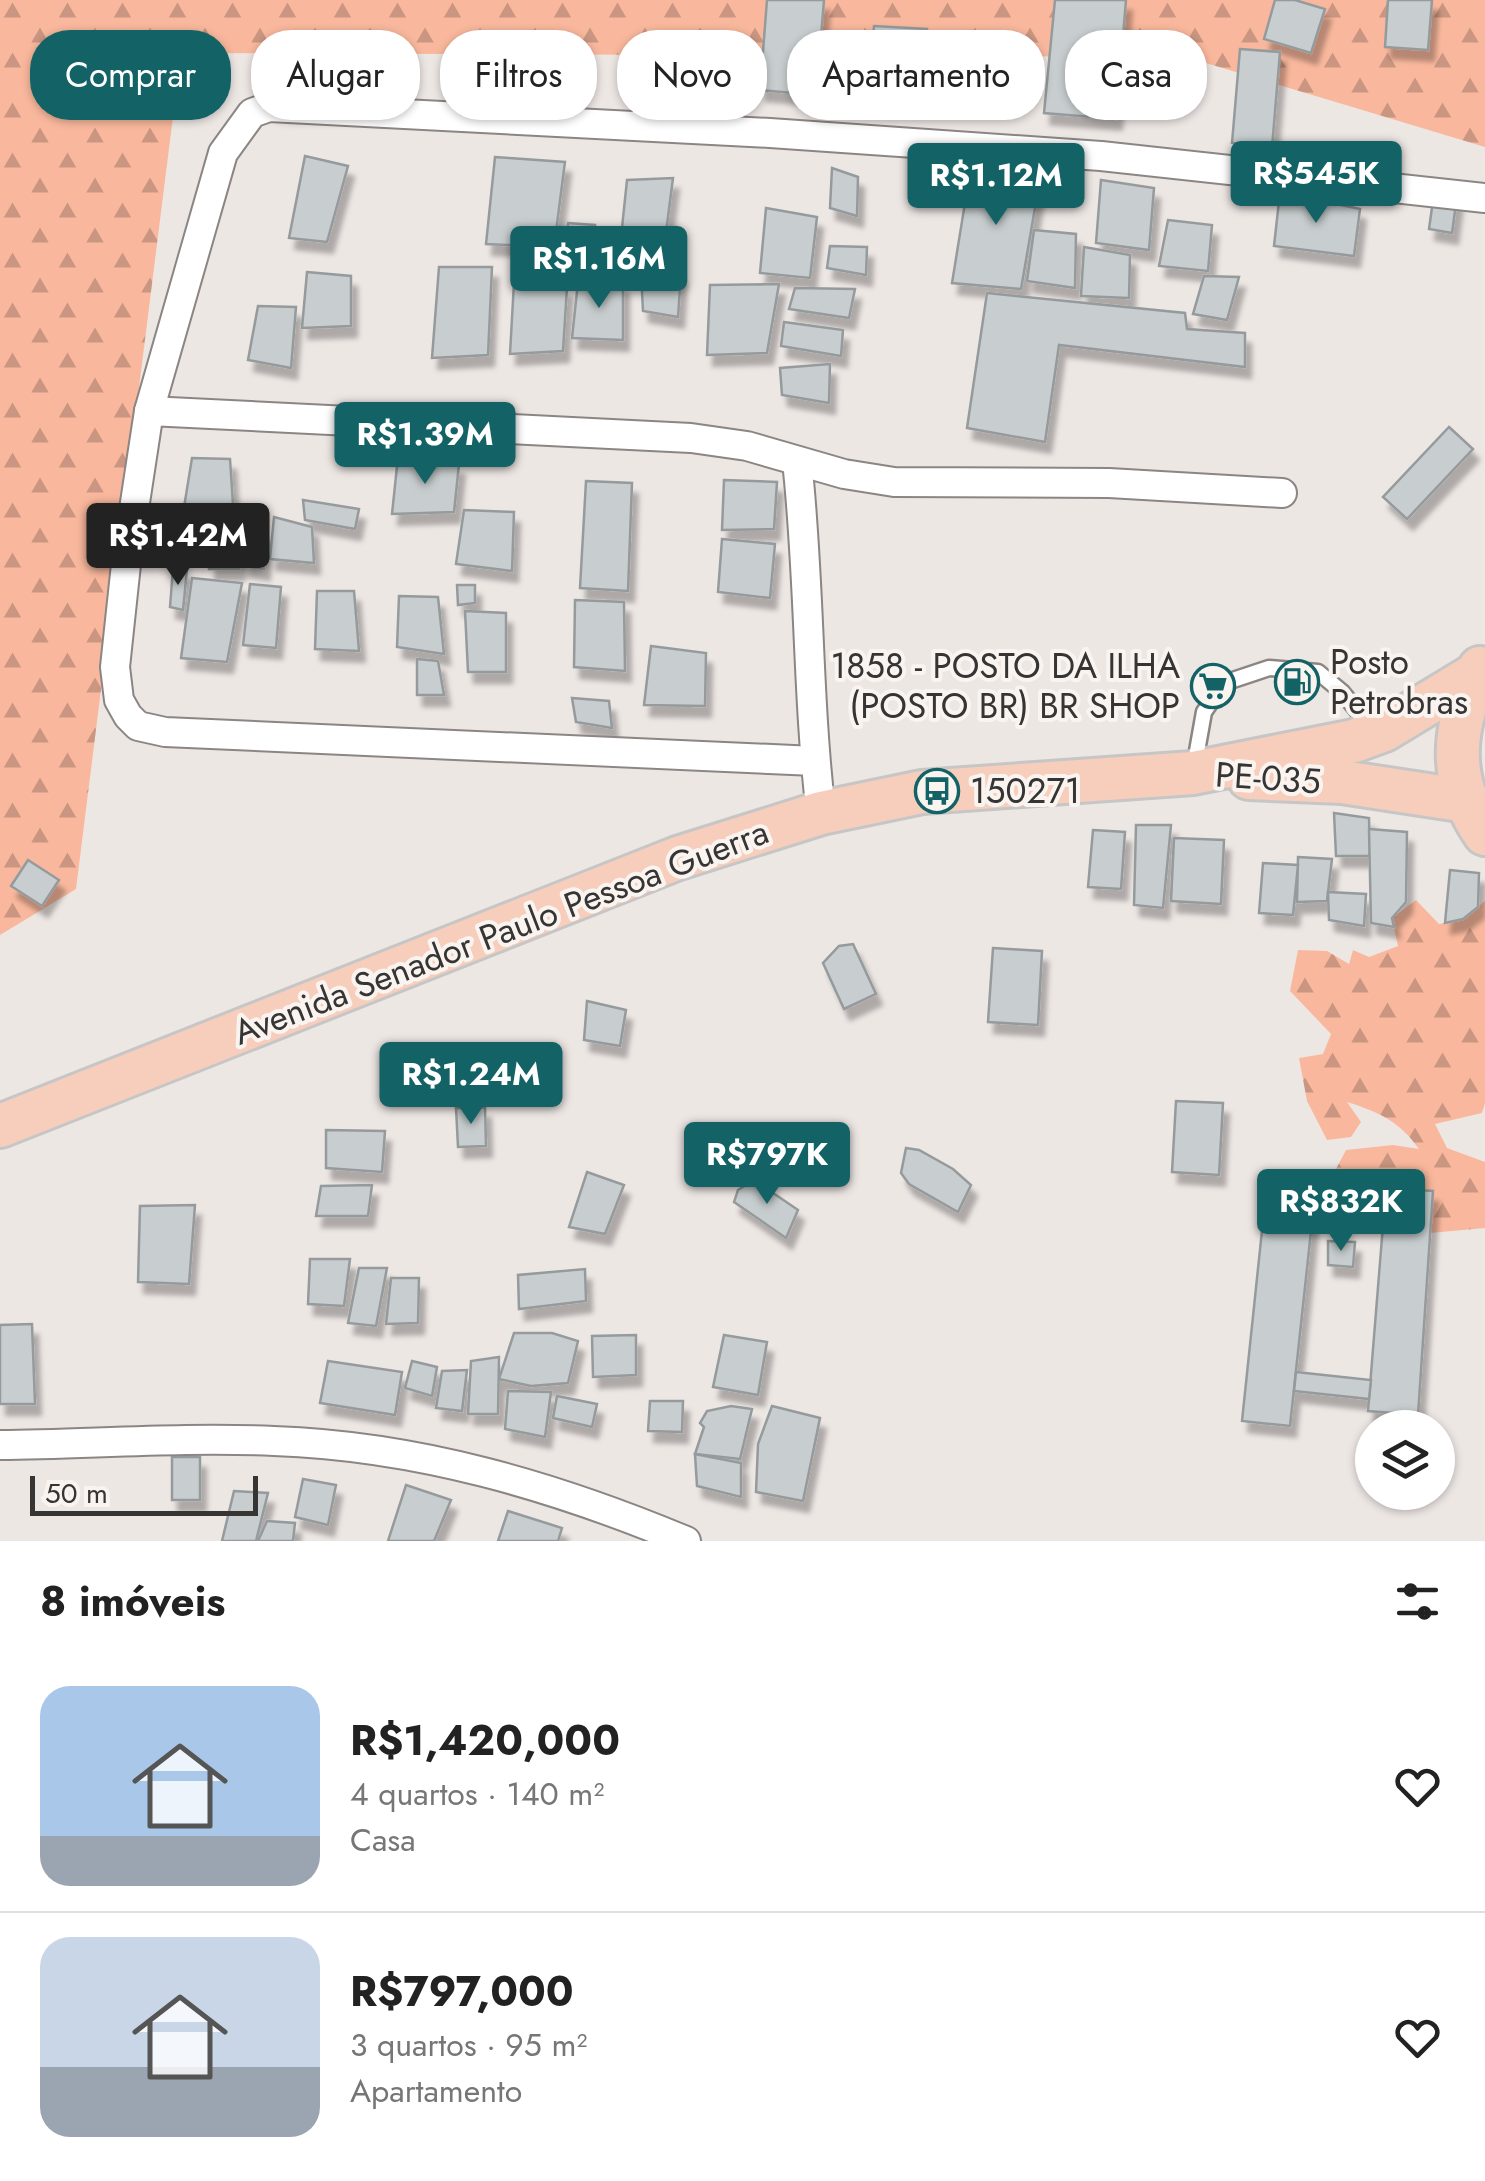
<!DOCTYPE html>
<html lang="pt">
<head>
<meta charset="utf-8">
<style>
	:root { --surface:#fff; --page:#f2f2f2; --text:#222; --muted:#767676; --line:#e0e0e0; --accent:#126266 }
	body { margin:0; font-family:Jost,sans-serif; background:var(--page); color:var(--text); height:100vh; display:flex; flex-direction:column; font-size:38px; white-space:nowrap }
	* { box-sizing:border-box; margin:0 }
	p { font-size:32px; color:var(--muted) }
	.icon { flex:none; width:55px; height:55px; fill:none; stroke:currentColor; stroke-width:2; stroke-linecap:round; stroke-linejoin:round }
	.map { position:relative; height:1541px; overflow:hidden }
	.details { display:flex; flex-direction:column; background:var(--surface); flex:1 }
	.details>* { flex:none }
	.banner { position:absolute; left:30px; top:30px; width:1425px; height:90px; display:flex; gap:20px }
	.controls { position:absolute; left:1355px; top:1410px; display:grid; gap:20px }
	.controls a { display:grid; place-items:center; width:100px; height:100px; border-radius:50%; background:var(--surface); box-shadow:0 2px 8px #0004; font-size:50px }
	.scale { position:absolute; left:30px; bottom:25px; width:228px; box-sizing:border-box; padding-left:10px; border:5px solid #373534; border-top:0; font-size:28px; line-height:35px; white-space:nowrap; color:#373534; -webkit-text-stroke:8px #faf4f1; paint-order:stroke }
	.price { position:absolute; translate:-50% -85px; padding:0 22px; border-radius:10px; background:var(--accent); color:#fff; font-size:32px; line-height:65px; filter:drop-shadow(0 2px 5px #0008) }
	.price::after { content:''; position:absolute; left:50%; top:60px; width:30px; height:22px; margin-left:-15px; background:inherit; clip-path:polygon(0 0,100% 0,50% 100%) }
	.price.active { background:#222; color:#fff }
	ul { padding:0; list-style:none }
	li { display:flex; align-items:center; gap:30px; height:250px; padding:0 40px }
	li+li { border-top:2px solid var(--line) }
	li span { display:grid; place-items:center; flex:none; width:280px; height:200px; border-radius:30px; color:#555 }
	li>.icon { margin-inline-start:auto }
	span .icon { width:120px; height:120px; fill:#fffc; stroke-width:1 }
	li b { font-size:42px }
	h2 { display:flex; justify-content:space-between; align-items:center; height:120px; padding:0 40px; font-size:42px }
	.chip { padding:0 35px; border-radius:40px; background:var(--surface); box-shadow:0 2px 8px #0004; font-size:35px; line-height:90px }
	.chip.active { background:var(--accent); color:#fff }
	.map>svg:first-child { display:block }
	.forest { fill:url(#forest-firs) }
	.building { fill:#c8cecf; stroke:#959b9c; stroke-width:2.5; filter:url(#shadow) }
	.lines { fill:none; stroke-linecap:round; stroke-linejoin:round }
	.lane-casing { stroke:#8b8583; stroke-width:19 }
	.street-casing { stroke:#8b8583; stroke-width:32 }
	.primary-casing { stroke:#c7c6c6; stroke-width:48 }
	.lane { stroke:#fff; stroke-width:14 }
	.street { stroke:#fff; stroke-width:28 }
	.primary { stroke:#f7cebc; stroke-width:42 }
	.labels { text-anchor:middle; stroke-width:8; stroke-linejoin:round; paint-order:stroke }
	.poi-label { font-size:35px; fill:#373534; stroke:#faf4f1; text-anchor:start }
	.street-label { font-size:35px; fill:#373534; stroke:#faf4f1 }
</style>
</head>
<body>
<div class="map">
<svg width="1485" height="1541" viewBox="0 0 1485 1541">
	<defs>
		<pattern id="forest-firs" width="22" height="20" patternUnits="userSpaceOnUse" patternTransform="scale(2.5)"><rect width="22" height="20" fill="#f9b89d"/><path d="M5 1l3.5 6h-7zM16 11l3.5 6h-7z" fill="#ca9681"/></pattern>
		<filter id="shadow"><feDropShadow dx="6" dy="11" stdDeviation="2.5" flood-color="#0004"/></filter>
	</defs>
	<rect width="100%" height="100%" fill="#ede7e4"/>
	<!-- forest -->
	<g class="forest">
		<path d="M0 0H1485V147L1186 57 181 53 76 889 0 935Z"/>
		<path d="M1416 900 1439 924 1463 919 1485 901V1103L1482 1113 1435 1124 1447 1148 1485 1162V1228L1430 1233 1433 1191 1357 1183 1335 1171 1346 1150 1393 1145 1419 1149C1399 1121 1379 1112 1347 1102L1361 1122 1351 1137 1327 1140 1307 1101 1299 1058 1323 1054 1331 1034 1290 991 1298 950 1327 951 1349 964 1353 950 1369 957 1398 946 1392 918Z"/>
	</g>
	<!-- building -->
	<g class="building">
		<path d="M767 0H824L816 95 760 90Z"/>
		<path d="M1055 0H1126L1116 119 1044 113Z"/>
		<path d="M1275 0H1295L1325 9 1311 53 1264 39Z"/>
		<path d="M1388 0H1432L1428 50 1385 47Z"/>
		<path d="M874 26 927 29 923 81 870 78Z"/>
		<path d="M1240 49 1280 52 1272 147 1232 143Z"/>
		<path d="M305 156 348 166 327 242 289 238Z"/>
		<path d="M495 157 565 162 554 247 486 244Z"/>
		<path d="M971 166 1041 173 1021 289 952 283Z"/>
		<path d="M832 168 858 177 857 216 830 208Z"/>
		<path d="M673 178 665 240 621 237 627 180Z"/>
		<path d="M1101 180 1154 188 1149 250 1096 243Z"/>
		<path d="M1280 192 1360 209 1354 256 1274 246Z"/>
		<path d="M1434 193 1457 196 1452 233 1429 229Z"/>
		<path d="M766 208 817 217 810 278 760 273Z"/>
		<path d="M1168 220 1212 225 1208 271 1159 266Z"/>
		<path d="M568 223 595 225 598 244 565 250Z"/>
		<path d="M1034 230 1076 234 1075 288 1027 281Z"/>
		<path d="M830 246 867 247 866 275 827 268Z"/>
		<path d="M1084 247 1130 255 1129 298 1081 296Z"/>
		<path d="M439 267H492L488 355 432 358Z"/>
		<path d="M307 272 351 276V326L302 328Z"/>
		<path d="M641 273H681L678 317 643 311Z"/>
		<path d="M1204 276 1239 277 1227 320 1193 314Z"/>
		<path d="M514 282 567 287 563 351 510 354Z"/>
		<path d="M578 282H623V340L572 338Z"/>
		<path d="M779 284 767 353 707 355 710 285Z"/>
		<path d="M795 288 855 289 849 318 789 309Z"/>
		<path d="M987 293 1185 313 1187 329 1245 333V367L1059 345 1045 442 967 428Z"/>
		<path d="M258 306 296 307 291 368 248 360Z"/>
		<path d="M784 322 843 330 841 356 781 346Z"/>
		<path d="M830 364 829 403 782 395 780 368Z"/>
		<path d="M1449 427 1473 449 1407 519 1383 497Z"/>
		<path d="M398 457 459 464 454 512 392 514Z"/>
		<path d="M192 458 230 459 235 535 180 532Z"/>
		<path d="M724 480 777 482 774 529 722 530Z"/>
		<path d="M586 481 632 483 628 591 580 588Z"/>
		<path d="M303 500 359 509 355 529 305 520Z"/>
		<path d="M464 510 514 512 512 571 456 564Z"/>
		<path d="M274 517 312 527 314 563 270 559Z"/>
		<path d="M247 529 265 530 264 569 243 566Z"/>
		<path d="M722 539 775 544 770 598 718 592Z"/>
		<path d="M241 544 239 569H209L210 546Z"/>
		<path d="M173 568 187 569 183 610 170 607Z"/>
		<path d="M192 578 242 583 227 662 181 658Z"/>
		<path d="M250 584 281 587 276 648 243 645Z"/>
		<path d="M457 585H475V603L458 605Z"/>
		<path d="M317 591H354L359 651 315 649Z"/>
		<path d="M399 596 438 597 444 654 397 647Z"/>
		<path d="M575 600 624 602 625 671 574 667Z"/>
		<path d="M465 611 506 613V672H468Z"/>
		<path d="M651 646 706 653 705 706 644 705Z"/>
		<path d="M417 659 438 661 444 695H417Z"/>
		<path d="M572 698 609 701 612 728 576 722Z"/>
		<path d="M1334 813 1369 818 1370 856H1336Z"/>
		<path d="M1136 825H1171L1163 908 1134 905Z"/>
		<path d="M1369 829 1407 832 1406 902 1392 918 1394 927 1371 923Z"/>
		<path d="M1093 830 1125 832 1121 889 1088 887Z"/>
		<path d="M1174 838 1224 840 1221 904 1171 901Z"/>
		<path d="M1298 857 1332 859 1327 901 1297 902Z"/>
		<path d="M28 860 59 880 42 906 11 886Z"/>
		<path d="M1263 863 1298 865 1293 915 1259 913Z"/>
		<path d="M1450 870 1479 873 1478 907 1463 919 1445 923Z"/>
		<path d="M1328 892 1366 894 1364 926 1329 920Z"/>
		<path d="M853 944 876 994 844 1009 823 963 839 946Z"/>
		<path d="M993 948 1042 951 1038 1025 988 1022Z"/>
		<path d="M587 1001 626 1010 620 1046 584 1040Z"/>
		<path d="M1176 1101 1223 1103 1219 1175 1172 1172Z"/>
		<path d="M485 1107 486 1146 458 1147 456 1108Z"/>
		<path d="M326 1130 385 1131 382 1172 326 1168Z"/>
		<path d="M906 1148 919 1150 953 1169 971 1185 958 1212 909 1184 901 1173Z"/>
		<path d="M587 1172 624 1185 605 1234 569 1227Z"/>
		<path d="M754 1180 798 1210 786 1238 734 1202 738 1190Z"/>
		<path d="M1267 1183 1316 1185 1290 1426 1242 1421Z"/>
		<path d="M372 1185 368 1216H316L321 1186Z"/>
		<path d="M1386 1188 1433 1191 1418 1415 1368 1411Z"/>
		<path d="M195 1205 189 1284 138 1282 140 1206Z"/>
		<path d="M1328 1241 1355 1242 1353 1267 1328 1265Z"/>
		<path d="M310 1259H350L344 1306 308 1304Z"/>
		<path d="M359 1268H387L376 1326 348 1323Z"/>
		<path d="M585 1269 586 1301 519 1309 518 1275Z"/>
		<path d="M391 1278H419L418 1323 386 1324Z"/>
		<path d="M32 1324 35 1404H0V1325Z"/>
		<path d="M514 1333H552L578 1341 568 1383 531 1386 499 1379Z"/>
		<path d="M636 1335V1375L593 1377 592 1336Z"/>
		<path d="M724 1335 767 1342 758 1395 713 1387Z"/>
		<path d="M499 1357 498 1414H468L471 1361Z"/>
		<path d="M328 1361 402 1372 395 1415 320 1403Z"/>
		<path d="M412 1361 437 1367 432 1396 405 1388Z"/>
		<path d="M467 1370 462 1411 436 1408 442 1371Z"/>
		<path d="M1296 1372 1371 1380 1369 1399 1294 1391Z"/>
		<path d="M508 1391 551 1392 545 1437 505 1429Z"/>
		<path d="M557 1396 597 1404 592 1427 553 1418Z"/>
		<path d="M650 1401H683L682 1432 648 1431Z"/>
		<path d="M731 1406 752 1409 740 1459 695 1454 704 1427 700 1423 707 1411Z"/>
		<path d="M772 1406 820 1418 803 1501 756 1492 758 1444Z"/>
		<path d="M695 1454 741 1463V1497L697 1486Z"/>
		<rect x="172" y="1457" width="28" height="43"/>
		<path d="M303 1479 336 1485 328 1525 295 1517Z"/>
		<path d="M406 1485 451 1500 434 1541H388Z"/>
		<path d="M234 1491 268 1493 256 1541H222Z"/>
		<path d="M508 1511 562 1528 558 1541H498Z"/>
		<path d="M267 1521 295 1523 293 1541H258Z"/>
	</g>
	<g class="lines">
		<defs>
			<path id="lane" d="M1194 768 1204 712 1224 683 1269 668 1318 672 1342 692 1373 730"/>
			<g id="street">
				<path d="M149 411 691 438 747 446 844 474 894 482 1109 483 1282 493"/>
				<path d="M797 461C810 578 807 696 821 813"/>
				<path d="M815 761 165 732 138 726 128 716 119 700 115 667 127 555 149 411 223 153 252 113 269 107 770 133 1101 156 1485 198"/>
				<path d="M0 1445C91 1444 183 1437 274 1441 418 1446 554 1486 686 1541"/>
			</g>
			<g id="primary">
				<path d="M1480 668C1453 726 1446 779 1485 834"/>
				<path d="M1249 778 1342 782 1467 801"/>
				<path d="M0 1126 678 858 821 813 922 792 1193 773 1354 741 1384 730 1478 673"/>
			</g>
		</defs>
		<!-- lane casing -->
		<use href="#lane" class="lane-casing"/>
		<!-- street casing -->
		<use href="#street" class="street-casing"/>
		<!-- primary casing -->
		<use href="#primary" class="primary-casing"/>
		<!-- lane -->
		<use href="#lane" class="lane"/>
		<!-- street -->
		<use href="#street" class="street"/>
		<!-- primary -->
		<use href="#primary" class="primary"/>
	</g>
	<!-- icons -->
	<defs>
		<symbol id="fuel-ring" viewBox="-11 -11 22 22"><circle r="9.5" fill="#faf4f1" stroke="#126266" stroke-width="1.5"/><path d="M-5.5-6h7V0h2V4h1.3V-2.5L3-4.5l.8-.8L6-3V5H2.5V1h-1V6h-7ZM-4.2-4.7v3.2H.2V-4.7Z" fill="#126266"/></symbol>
		<symbol id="supermarket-ring" viewBox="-11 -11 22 22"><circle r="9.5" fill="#faf4f1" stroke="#126266" stroke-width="1.5"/><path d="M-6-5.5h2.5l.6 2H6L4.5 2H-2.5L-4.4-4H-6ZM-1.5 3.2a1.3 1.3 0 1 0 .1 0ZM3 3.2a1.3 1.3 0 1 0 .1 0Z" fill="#126266"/></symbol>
		<symbol id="bus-ring" viewBox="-11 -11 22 22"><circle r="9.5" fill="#faf4f1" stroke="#126266" stroke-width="1.5"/><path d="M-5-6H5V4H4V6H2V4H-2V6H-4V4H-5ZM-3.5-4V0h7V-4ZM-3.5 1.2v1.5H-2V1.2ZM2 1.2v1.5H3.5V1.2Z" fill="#126266"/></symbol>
	</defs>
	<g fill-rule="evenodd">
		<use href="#fuel-ring" x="1272" y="657" width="50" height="50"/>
		<use href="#supermarket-ring" x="1188" y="661" width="50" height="50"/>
		<use href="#bus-ring" x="912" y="766" width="50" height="50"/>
	</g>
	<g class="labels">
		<!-- poi labels -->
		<g class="poi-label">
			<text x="1330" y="674">Posto<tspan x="1330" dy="40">Petrobras</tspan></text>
			<text x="1180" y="678" text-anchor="end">1858 - POSTO DA ILHA<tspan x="1180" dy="40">(POSTO BR) BR SHOP</tspan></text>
			<text x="970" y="803">150271</text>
		</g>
		<!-- street labels -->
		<g class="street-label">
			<text transform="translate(1268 778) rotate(4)" y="12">PE-035</text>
			<text transform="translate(501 932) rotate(-21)" y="12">Avenida Senador Paulo Pessoa Guerra</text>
		</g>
	</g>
</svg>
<div class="controls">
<a><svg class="icon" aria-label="layers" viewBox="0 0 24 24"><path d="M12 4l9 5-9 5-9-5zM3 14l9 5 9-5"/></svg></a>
</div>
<div class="scale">50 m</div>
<b class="price" style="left:1316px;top:226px">R$545K</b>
<b class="price" style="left:996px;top:228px">R$1.12M</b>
<b class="price" style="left:599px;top:311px">R$1.16M</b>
<b class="price" style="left:425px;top:487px">R$1.39M</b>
<b class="price active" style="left:178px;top:588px">R$1.42M</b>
<b class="price" style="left:471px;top:1127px">R$1.24M</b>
<b class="price" style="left:767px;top:1207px">R$797K</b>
<b class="price" style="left:1341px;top:1254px">R$832K</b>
<div class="banner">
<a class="chip active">Comprar</a>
<a class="chip">Alugar</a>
<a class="chip">Filtros</a>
<a class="chip">Novo</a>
<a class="chip">Apartamento</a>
<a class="chip">Casa</a>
</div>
</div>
<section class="details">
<h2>8 imóveis<svg class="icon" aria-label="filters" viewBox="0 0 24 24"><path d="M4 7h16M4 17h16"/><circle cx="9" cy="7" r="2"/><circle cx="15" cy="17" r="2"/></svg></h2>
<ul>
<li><span style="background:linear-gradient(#a9c7e8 75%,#9aa5b1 0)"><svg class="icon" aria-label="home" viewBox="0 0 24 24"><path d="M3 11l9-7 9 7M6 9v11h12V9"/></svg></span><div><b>R$1,420,000</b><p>4 quartos · 140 m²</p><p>Casa</p></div><svg class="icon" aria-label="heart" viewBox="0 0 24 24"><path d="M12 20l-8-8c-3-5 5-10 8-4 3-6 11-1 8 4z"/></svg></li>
<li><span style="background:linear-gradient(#c9d6e8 65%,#9aa5b1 0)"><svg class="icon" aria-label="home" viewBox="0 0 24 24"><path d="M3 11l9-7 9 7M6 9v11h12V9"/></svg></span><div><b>R$797,000</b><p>3 quartos · 95 m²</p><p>Apartamento</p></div><svg class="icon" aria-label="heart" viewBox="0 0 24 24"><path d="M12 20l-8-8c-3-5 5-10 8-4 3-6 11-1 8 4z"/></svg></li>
</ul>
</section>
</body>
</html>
